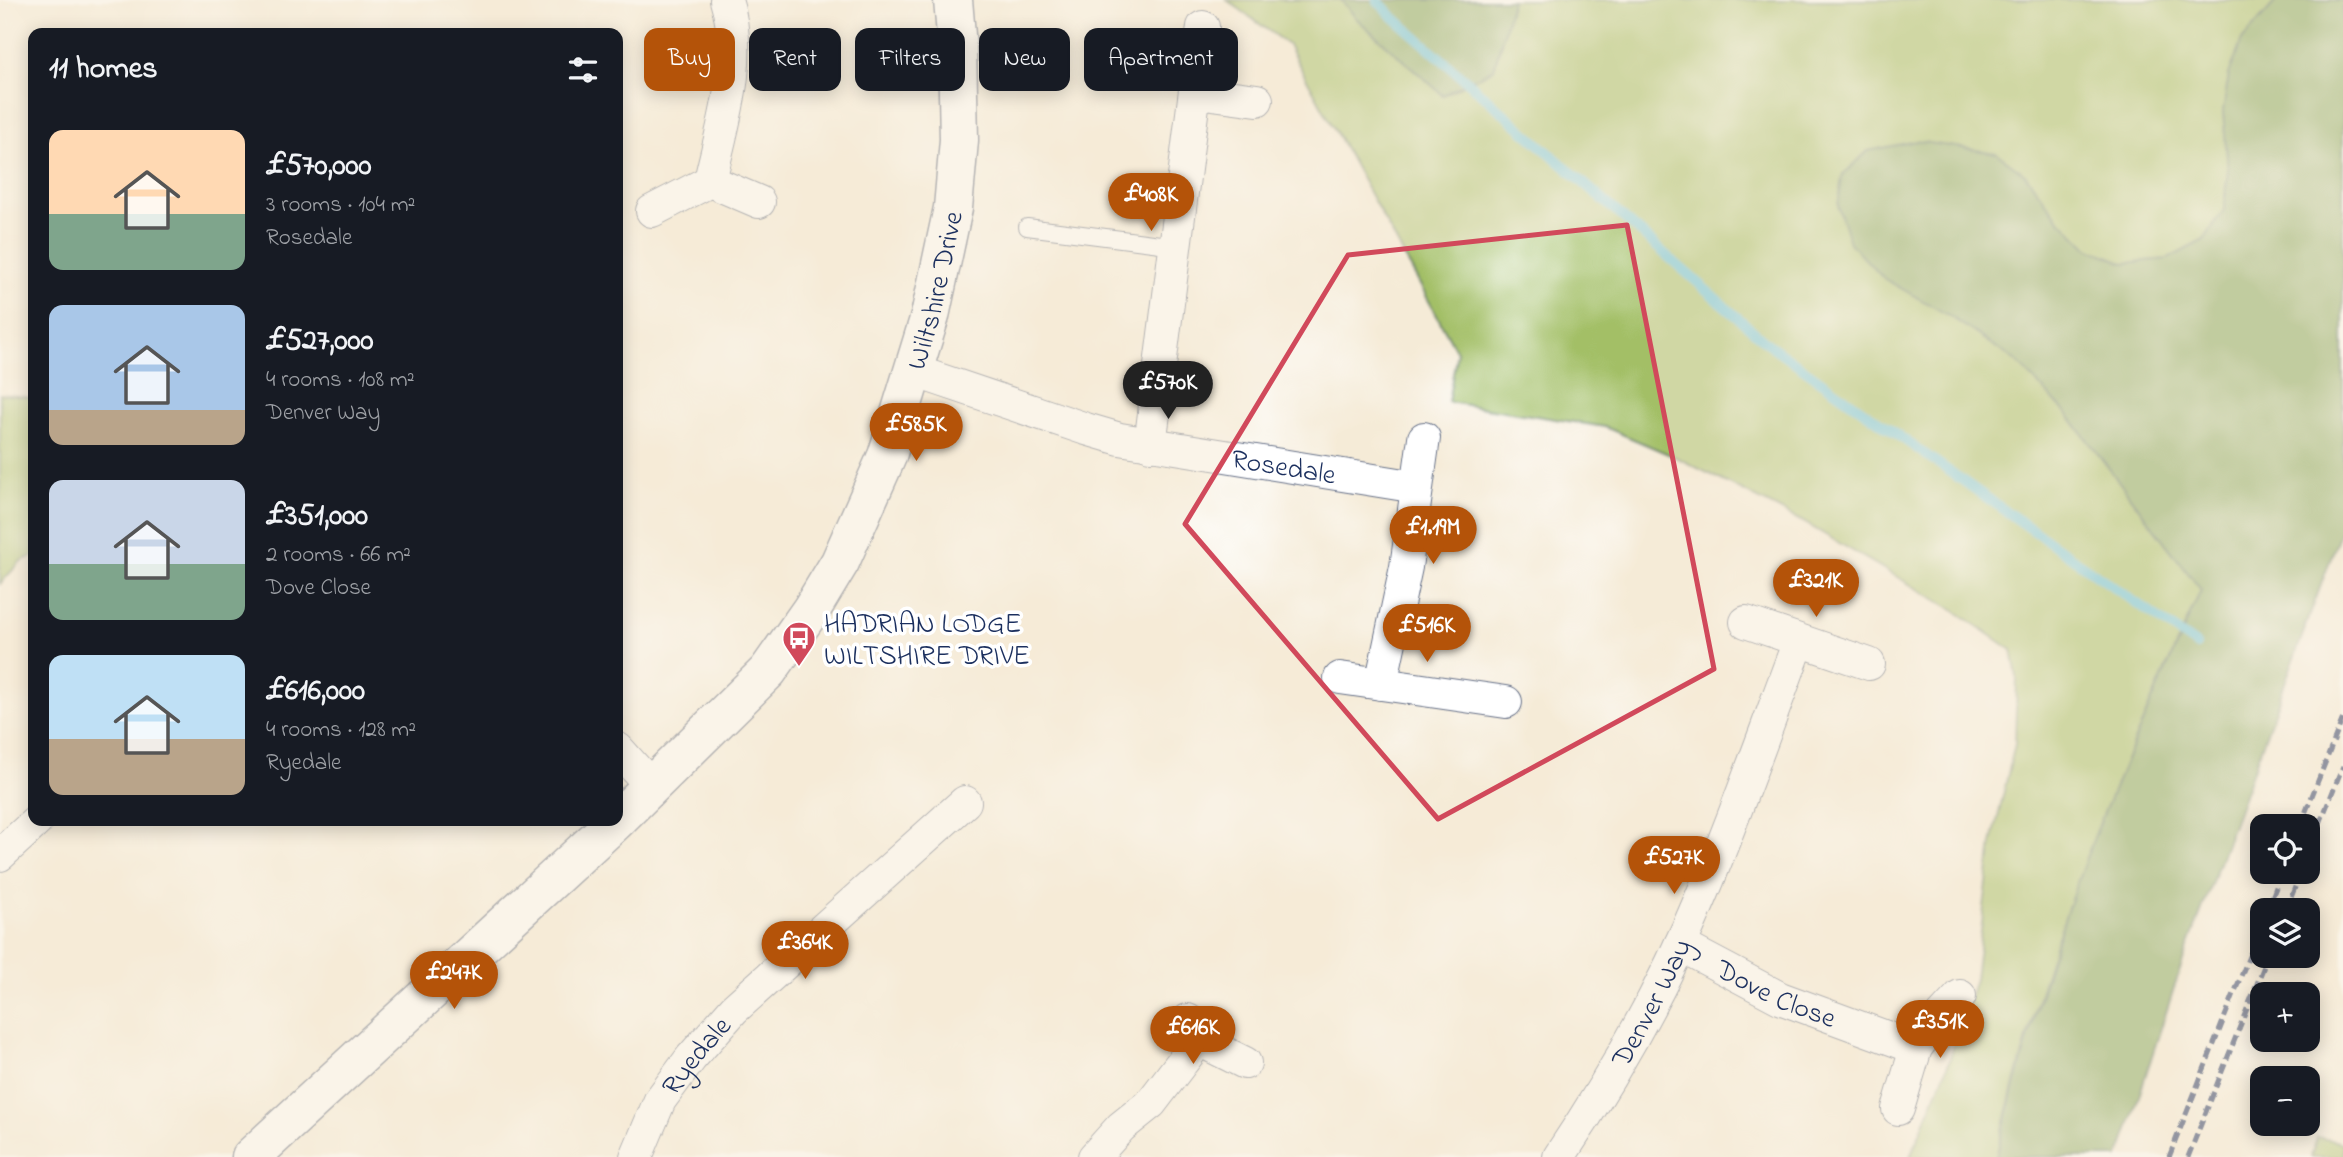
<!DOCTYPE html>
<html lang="en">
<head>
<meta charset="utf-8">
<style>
	:root { --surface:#171b24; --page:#242831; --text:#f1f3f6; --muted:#9ea1a6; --accent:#b45309 }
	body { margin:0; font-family:"Indie Flower",sans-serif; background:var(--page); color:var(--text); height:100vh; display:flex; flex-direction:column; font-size:26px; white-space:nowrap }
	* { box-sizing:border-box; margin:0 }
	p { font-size:23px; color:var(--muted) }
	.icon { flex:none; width:38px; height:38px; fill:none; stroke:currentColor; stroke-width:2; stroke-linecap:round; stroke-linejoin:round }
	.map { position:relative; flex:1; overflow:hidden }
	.sheet { position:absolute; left:28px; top:28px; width:595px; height:798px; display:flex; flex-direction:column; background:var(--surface); border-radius:14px; box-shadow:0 4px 18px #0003 }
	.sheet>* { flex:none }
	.guide { position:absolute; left:644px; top:28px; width:665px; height:63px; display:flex; gap:14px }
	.tools { position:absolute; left:2250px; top:814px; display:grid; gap:14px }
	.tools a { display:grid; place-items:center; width:70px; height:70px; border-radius:14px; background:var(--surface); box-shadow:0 4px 18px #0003; font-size:35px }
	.price { position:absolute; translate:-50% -60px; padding:0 16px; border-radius:24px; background:var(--accent); color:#fff; font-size:23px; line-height:46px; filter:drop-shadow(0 2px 4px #0008) }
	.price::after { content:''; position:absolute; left:50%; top:42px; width:21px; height:16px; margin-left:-10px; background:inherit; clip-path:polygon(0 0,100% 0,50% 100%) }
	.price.current { background:#222; color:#fff }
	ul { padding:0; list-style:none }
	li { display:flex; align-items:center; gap:21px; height:175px; padding:0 21px }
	li span { display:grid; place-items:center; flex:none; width:196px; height:140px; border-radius:14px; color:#555 }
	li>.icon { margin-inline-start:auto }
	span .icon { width:84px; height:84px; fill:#fffc; stroke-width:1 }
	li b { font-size:30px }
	h2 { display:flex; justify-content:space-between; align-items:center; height:84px; padding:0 21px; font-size:30px }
	.tag { padding:0 24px; border-radius:14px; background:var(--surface); box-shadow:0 4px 18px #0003; font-size:24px; line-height:63px }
	.tag.current { background:var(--accent); color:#fff }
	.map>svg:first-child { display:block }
	.green { fill:#a3bf66; stroke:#5f7762; stroke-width:2 }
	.forest { fill:#82a65b; stroke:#4e6a5c; stroke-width:2 }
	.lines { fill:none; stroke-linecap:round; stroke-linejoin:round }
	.stream { stroke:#5dc0db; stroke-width:10 }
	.service-casing { stroke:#677188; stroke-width:18 }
	.minor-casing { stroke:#677188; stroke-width:34 }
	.tertiary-casing { stroke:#677188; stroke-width:41 }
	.service { stroke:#fff; stroke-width:16 }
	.minor { stroke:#fff; stroke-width:32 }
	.tertiary { stroke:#fff; stroke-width:38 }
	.rail { stroke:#1b2f5e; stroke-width:5; stroke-dasharray:10 5; stroke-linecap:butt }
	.marked { fill:none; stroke:#d1495b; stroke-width:5; stroke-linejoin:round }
	.labels { text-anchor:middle; stroke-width:7; stroke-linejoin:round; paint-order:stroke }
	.street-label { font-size:28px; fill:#1b2f5e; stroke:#fff }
	.poi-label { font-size:28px; fill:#1b2f5e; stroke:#fff; text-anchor:start }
</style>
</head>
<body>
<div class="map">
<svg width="2343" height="1157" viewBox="0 0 2343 1157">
	<rect width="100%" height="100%" fill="#fff"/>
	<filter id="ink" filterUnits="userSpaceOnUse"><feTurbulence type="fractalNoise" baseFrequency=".0143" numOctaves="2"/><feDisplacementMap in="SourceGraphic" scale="14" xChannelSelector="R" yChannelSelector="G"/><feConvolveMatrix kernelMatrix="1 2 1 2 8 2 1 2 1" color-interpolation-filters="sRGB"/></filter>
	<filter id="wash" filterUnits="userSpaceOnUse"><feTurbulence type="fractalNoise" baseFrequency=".00686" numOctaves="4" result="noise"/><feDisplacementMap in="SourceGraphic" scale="28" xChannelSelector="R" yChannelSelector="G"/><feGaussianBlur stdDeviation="1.57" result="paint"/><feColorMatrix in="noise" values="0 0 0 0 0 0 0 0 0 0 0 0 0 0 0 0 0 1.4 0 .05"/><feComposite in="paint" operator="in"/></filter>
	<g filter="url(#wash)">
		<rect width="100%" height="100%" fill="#f5ebd7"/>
		<!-- green -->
		<g class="green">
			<path d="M1227 0H1341L1357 19 1443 95 1494 69 1512 0H2277L2242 40 2223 111 2228 169 2224 210 2204 240 2168 259 2124 263 2088 248 2058 218 2025 174 1883 278 1948 315 2016 361 2070 417 2201 590C2143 719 2085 848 2043 983 2025 1040 2011 1099 1996 1157H1910L1946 1070 1975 979 1992 843 2015 744 2017 677 2012 650 1957 612 1803 522 1680 459 1605 427 1448 402 1457 352 1288 45Z"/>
			<path d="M0 394 33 398V556L21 561 0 584Z"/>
			<path d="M2317 1137 2343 1143V1157H2311Z"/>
		</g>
		<!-- forest -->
		<g class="forest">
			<path d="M1341 0H1512L1494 69 1443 95 1357 19Z"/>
			<path d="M2277 0H2343V525L2182 964 2119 1157H1996C2023 1055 2050 952 2088 853 2122 764 2163 678 2201 590L2070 417 2016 361 1948 315 1883 278 1850 243 1838 206 1842 176 1868 151 1916 141 1996 153 2025 174 2058 218 2088 248 2124 263 2168 259 2204 240 2224 210 2228 169 2223 111 2229 74 2242 40Z"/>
		</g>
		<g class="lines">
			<!-- stream -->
			<path class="stream" d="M1377 0 1391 15 1767 343 2196 645"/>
		</g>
	</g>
	<g filter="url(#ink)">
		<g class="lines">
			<defs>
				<path id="service" d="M1027 227 1176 246"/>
				<g id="minor">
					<path d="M1197 92 1257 100"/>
					<path d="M710 181C723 123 745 59 726 0"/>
					<path d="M652 211 710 181 759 202"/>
					<path id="s1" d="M914 371 1086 429 1120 439 1417 487"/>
					<path d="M1150 445 1203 27"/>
					<path d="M1746 622 1869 664"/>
					<path d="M1340 678 1506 702"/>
					<path d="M1381 684 1406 567 1424 438"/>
					<path d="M618 749 652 787"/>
					<path d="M0 855 37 821"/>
					<path id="s2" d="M1680 945 1780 998 1916 1048"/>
					<path d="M1188 1020 1199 1040 1245 1063"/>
					<path d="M1898 1109 1916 1048 1934 1024 1960 996"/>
					<path id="s3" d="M636 1157 660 1100 691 1058 734 1009 965 802"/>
					<path d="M1094 1157 1121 1127 1151 1103 1199 1040"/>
					<path id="s4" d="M1559 1157C1614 1075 1664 987 1702 895 1737 812 1767 726 1799 641"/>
				</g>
				<g id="tertiary">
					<path id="s5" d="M618 819 768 671 811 610 840 562 887 456 930 316 953 208 959 140 957 47 953 0"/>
					<path d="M251 1157 616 821"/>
				</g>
			</defs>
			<!-- service casing -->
			<use href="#service" class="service-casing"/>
			<!-- minor casing -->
			<use href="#minor" class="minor-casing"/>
			<!-- tertiary casing -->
			<use href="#tertiary" class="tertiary-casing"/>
			<!-- service -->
			<use href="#service" class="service"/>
			<!-- minor -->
			<use href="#minor" class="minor"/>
			<!-- tertiary -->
			<use href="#tertiary" class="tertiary"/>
			<!-- rail -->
			<g class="rail">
				<path d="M2300 826 2343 718"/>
				<path d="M2308 853 2343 766"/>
				<path d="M2267 910 2282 872"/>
				<path d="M2286 910 2301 872"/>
				<path d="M2169 1157 2263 921"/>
				<path d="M2188 1157 2268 956"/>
			</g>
		</g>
	</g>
	<!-- marked area -->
	<path d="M0 0H2343V1157H0ZM1627 225 1714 669 1438 819 1185 524 1348 255Z" fill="#f5ebd7" fill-opacity=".55" fill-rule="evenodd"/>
	<path class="marked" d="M1627 225 1714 669 1438 819 1185 524 1348 255Z"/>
	<!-- icons -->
	<defs>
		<symbol id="bus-pin" viewBox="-11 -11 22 30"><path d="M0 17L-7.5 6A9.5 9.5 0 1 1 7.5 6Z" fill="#d1495b" stroke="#fff"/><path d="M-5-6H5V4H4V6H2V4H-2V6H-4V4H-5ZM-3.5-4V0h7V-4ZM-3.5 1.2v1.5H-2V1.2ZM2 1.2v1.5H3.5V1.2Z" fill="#fff"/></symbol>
	</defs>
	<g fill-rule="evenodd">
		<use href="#bus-pin" x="780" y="619" width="38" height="52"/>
	</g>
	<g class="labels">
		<!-- street labels -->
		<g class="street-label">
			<text dy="10" stroke="none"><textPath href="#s5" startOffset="630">Wiltshire Drive</textPath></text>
			<text dy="10" stroke="none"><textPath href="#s1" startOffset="383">Rosedale</textPath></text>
			<text dy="10" stroke="none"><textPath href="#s2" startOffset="108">Dove Close</textPath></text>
			<text dy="10" stroke="none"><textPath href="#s4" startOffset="180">Denver Way</textPath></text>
			<text dy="10" stroke="none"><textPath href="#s3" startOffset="119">Ryedale</textPath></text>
		</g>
		<!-- poi labels -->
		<g class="poi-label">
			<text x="824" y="632">HADRIAN LODGE<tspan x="824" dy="32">WILTSHIRE DRIVE</tspan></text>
		</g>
	</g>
</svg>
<div class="tools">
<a><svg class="icon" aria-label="locate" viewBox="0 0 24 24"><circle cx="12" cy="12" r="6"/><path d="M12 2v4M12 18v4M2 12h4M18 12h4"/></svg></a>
<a><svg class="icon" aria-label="layers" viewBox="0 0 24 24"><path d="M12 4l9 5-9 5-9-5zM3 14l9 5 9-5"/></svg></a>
<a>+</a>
<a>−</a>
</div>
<b class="price" style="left:1151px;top:233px">£408K</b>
<b class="price current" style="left:1168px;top:421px">£570K</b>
<b class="price" style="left:916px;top:463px">£585K</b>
<b class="price" style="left:1433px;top:566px">£1.19M</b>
<b class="price" style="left:1816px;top:619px">£321K</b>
<b class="price" style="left:1427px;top:664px">£516K</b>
<b class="price" style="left:1674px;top:896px">£527K</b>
<b class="price" style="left:805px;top:981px">£364K</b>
<b class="price" style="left:454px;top:1011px">£247K</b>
<b class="price" style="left:1940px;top:1060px">£351K</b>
<b class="price" style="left:1193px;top:1066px">£616K</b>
<div class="guide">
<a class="tag current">Buy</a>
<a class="tag">Rent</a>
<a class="tag">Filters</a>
<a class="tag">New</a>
<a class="tag">Apartment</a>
</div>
<section class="sheet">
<h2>11 homes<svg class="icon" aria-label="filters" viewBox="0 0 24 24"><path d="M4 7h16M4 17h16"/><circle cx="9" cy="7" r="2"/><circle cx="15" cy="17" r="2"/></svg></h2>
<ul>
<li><span style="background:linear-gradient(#ffd9b3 60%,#7fa58c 0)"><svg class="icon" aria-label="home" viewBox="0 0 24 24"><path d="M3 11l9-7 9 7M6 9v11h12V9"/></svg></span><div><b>£570,000</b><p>3 rooms · 104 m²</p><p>Rosedale</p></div></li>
<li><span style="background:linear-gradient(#a9c7e8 75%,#b9a48a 0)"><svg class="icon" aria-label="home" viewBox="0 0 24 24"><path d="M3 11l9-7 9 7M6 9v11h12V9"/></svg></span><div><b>£527,000</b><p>4 rooms · 108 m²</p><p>Denver Way</p></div></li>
<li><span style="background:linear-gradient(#c9d6e8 60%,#7fa58c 0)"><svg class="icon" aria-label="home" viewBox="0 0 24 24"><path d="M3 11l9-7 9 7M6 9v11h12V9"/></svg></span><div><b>£351,000</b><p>2 rooms · 66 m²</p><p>Dove Close</p></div></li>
<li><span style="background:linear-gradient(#bfe0f5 60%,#b9a48a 0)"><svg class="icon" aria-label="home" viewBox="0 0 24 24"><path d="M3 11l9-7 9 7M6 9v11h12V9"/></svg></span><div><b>£616,000</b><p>4 rooms · 128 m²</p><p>Ryedale</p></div></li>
</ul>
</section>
</div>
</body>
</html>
